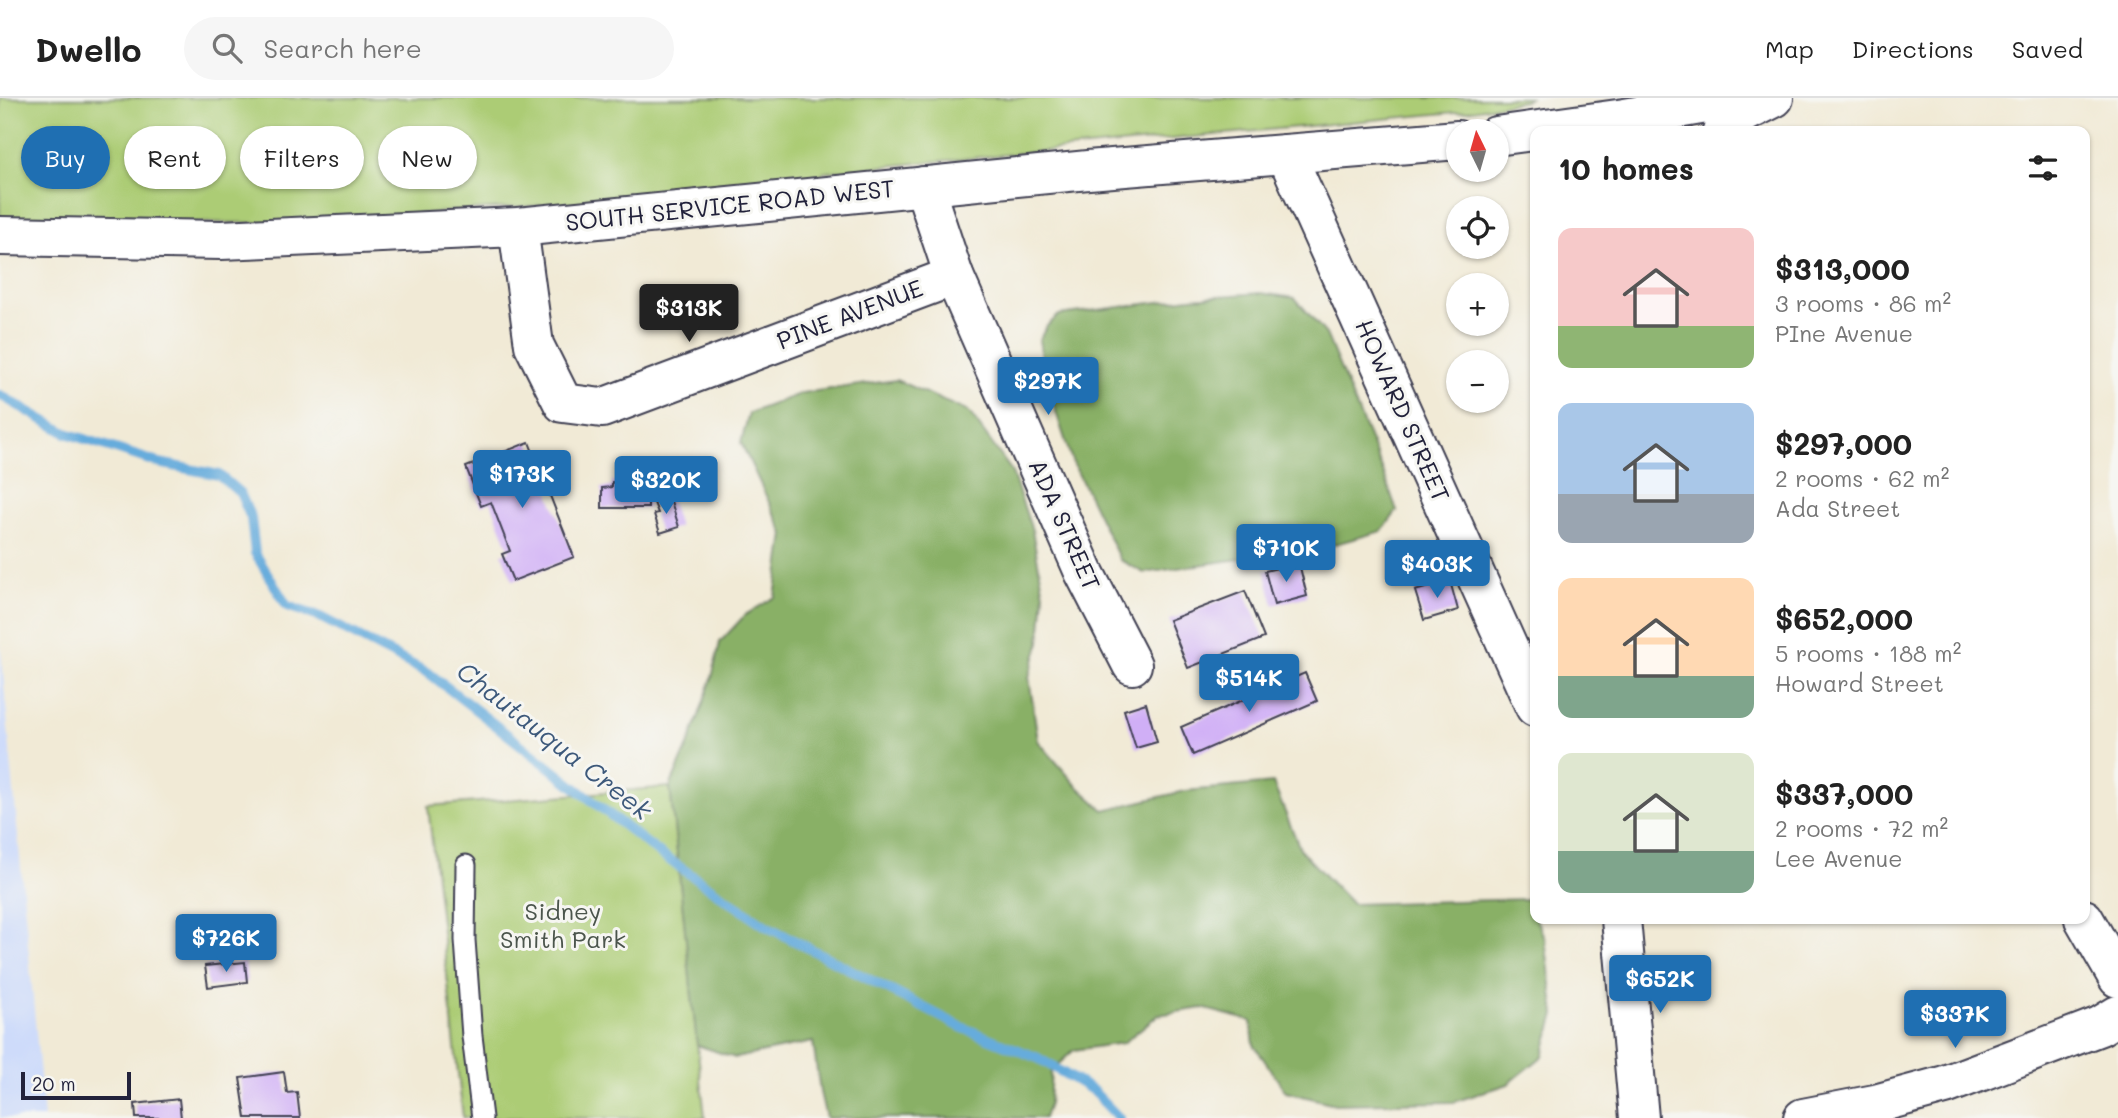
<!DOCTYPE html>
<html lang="en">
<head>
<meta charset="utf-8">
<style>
	:root { --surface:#fff; --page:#f6f6f6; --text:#222; --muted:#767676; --line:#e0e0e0; --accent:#1f6fb2 }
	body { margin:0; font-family:Mali,sans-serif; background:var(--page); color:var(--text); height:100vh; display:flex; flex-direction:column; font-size:26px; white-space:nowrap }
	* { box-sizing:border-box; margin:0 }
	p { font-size:23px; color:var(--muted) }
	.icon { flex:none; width:38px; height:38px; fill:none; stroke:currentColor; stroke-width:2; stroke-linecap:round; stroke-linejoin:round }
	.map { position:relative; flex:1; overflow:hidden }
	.drawer { position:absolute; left:1530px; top:28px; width:560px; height:798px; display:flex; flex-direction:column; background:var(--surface); border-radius:14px; box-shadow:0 2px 5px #0004 }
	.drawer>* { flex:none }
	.guide { position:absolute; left:21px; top:28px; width:665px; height:63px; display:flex; gap:14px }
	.needle { width:46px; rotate:355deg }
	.tools { position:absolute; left:1446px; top:21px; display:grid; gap:14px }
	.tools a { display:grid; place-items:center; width:63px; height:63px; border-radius:50%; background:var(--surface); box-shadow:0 2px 5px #0004; font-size:35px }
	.scale { position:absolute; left:21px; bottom:18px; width:110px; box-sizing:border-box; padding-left:7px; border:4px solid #22223b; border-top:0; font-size:19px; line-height:24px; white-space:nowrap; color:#22223b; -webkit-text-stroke:5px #f6f6f2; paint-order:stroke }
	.price { position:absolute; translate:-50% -60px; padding:0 16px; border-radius:7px; background:var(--accent); color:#fff; font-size:23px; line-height:46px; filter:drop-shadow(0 2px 4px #0008) }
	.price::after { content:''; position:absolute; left:50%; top:42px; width:21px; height:16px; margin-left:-10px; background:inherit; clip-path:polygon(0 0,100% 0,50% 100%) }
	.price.on { background:#222; color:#fff }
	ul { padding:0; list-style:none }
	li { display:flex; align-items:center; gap:21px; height:175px; padding:0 28px }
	li span { display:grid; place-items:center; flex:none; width:196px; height:140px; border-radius:14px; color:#555 }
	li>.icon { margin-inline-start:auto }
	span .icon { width:84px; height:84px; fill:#fffc; stroke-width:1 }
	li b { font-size:30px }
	h2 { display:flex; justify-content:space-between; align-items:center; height:84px; padding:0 28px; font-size:30px }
	.tag { padding:0 24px; border-radius:32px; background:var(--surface); box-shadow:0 2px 5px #0004; font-size:24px; line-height:63px }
	.tag.on { background:var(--accent); color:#fff }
	header { display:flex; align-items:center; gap:42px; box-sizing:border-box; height:98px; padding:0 35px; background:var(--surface); border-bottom:2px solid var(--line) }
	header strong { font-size:33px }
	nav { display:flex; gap:38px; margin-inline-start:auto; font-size:24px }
	.search { width:490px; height:63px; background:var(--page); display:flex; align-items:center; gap:18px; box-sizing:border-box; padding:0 24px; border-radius:38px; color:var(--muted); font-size:26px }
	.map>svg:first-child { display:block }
	.built { fill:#cedbfa }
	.green { fill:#accc74; stroke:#677758; stroke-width:2 }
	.forest { fill:#89b066; stroke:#566950; stroke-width:2 }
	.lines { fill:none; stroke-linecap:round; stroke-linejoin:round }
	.stream { stroke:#66acdc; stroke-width:10 }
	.building { fill:#d0aff6 }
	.service-casing { stroke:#414052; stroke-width:23 }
	.minor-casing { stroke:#414052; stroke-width:42 }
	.secondary-casing { stroke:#414052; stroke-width:42 }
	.service { stroke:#fff; stroke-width:19 }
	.minor { stroke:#fff; stroke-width:38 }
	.secondary { stroke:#fff; stroke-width:38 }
	.labels { text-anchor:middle; stroke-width:6; stroke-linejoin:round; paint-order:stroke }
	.street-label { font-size:24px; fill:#22223b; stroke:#f6f6f2 }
	.park-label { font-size:24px; fill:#4b554c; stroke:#f6f6f2 }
	.water-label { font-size:26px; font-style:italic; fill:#3d597b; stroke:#f6f6f2 }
</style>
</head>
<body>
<header>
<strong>Dwello</strong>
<div class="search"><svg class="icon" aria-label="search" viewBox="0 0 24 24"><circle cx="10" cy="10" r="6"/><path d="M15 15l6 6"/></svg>Search here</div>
<nav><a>Map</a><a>Directions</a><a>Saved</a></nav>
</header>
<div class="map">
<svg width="2118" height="1020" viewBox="0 0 2118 1020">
	<rect width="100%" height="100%" fill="#f6f6f2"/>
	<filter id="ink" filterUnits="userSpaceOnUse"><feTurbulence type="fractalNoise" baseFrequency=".0143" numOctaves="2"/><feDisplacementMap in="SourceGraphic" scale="14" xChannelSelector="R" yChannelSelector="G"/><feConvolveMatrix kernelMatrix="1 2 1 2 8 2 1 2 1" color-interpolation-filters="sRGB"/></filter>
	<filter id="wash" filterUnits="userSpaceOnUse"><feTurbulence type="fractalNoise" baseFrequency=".00686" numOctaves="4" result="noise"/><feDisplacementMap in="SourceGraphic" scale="28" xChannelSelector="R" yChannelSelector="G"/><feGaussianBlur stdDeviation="1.57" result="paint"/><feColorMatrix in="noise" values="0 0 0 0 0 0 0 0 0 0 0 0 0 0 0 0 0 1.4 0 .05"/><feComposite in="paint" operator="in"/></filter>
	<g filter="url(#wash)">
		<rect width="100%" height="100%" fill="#f1ead6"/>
		<!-- built -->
		<path class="built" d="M0 543 44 1020H0Z"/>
		<!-- green -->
		<g class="green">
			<path d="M0 0H1529L1524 3 1467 13 824 74 816 83 662 99 287 125 0 123Z"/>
			<path d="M670 689 705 1020H463L428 708Z"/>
		</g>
		<!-- forest -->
		<g class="forest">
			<path d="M1261 195 1295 200 1326 236 1383 373 1397 413 1382 433 1328 448 1144 475 1120 462 1072 363 1046 283 1039 242 1047 228 1059 217 1190 200Z"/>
			<path d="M896 282 969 314 1011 372 1032 432 1044 496 1040 544 1029 579 1038 643 1077 688 1104 712 1185 693 1273 685 1301 753 1352 806 1527 801 1545 841 1555 916 1543 958 1508 986 1454 1004 1335 1006 1286 994 1254 947 1251 923 1202 910 1158 917 1123 945 1074 952 1051 973 1049 1006 1044 1020H826L820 994 813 944 735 960 697 947 670 689 690 643 712 580 720 544 745 517 775 499 784 436 741 345 749 315 802 295Z"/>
		</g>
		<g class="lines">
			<!-- stream -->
			<path class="stream" d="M0 297 66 335 159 365 219 377 240 395 251 420 255 455 287 508 320 519 430 576 659 755 766 828 961 929 1038 960 1092 992 1119 1020"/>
		</g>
		<g id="blocks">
			<!-- building -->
			<g class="building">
				<path d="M529 344 574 459 513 483 502 456 510 453 491 404 481 408 466 369Z"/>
				<path d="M612 384H648V410H602V390L612 389Z"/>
				<path d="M670 400 679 429 660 435 654 416 658 415 654 405Z"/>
				<path d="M1299 465 1307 498 1274 507 1265 473Z"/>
				<path d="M1450 483 1458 512 1424 522 1415 493Z"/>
				<path d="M1245 493 1264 540 1188 570 1169 522Z"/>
				<path d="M1305 575 1317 603 1193 657 1181 629Z"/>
				<path d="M1146 605 1157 644 1136 650 1124 612Z"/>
				<path d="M245 864 247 884 208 889 205 868Z"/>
				<path d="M284 974 287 995 297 994 300 1020H246L240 980Z"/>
				<path d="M179 1001 181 1020H136L135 1006Z"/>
			</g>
		</g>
	</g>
	<g filter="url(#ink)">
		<use href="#blocks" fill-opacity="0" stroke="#414052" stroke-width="2"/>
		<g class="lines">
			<defs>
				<path id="service" d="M466 767 465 842 472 938 482 1020"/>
				<g id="minor">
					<path d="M1286 56 1535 609"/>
					<path d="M924 88 954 178 1084 474 1132 567"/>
					<path d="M518 129 534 247 563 305 602 310 954 178"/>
					<path d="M1621 821 1639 1020"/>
					<path d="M2084 821 2118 880"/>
					<path d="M1803 1020 1875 1006 1945 987 2100 928 2118 917"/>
				</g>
				<g id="secondary">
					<path d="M1722 33 1736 19 1774 0"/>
					<path d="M1496 38 1625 20 1741 0"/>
					<path d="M0 138 221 142 518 129 1088 72 1458 42"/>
				</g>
			</defs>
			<!-- service casing -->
			<use href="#service" class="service-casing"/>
			<!-- minor casing -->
			<use href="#minor" class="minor-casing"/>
			<!-- secondary casing -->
			<use href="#secondary" class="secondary-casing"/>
			<!-- service -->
			<use href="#service" class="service"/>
			<!-- minor -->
			<use href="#minor" class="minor"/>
			<!-- secondary -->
			<use href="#secondary" class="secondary"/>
		</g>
	</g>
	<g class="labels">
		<!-- street labels -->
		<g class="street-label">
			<text transform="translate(730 108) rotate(-6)" y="8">SOUTH SERVICE ROAD WEST</text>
			<text transform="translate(850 217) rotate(-21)" y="8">PINE AVENUE</text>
			<text transform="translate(1402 313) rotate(66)" y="8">HOWARD STREET</text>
			<text transform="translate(1064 427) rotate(66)" y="8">ADA STREET</text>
		</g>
		<!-- park labels -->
		<g class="park-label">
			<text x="563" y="822">Sidney<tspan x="563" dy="28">Smith Park</tspan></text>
		</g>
		<!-- water labels -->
		<g class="water-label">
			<text transform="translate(554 643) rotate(38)" y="9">Chautauqua Creek</text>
		</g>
	</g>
</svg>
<div class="tools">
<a><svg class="needle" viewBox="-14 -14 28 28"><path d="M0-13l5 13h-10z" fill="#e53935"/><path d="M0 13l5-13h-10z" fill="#767676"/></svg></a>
<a><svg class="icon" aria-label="locate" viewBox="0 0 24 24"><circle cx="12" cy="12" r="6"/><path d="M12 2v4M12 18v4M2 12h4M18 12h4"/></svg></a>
<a>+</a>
<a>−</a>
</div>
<div class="scale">20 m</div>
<b class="price on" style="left:689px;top:246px">$313K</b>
<b class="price" style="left:1048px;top:319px">$297K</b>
<b class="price" style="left:522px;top:412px">$173K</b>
<b class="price" style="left:666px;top:418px">$320K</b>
<b class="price" style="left:1286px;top:486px">$710K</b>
<b class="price" style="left:1437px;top:502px">$403K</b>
<b class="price" style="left:1249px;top:616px">$514K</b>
<b class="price" style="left:226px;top:876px">$726K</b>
<b class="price" style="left:1660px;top:917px">$652K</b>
<b class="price" style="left:1955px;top:952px">$337K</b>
<div class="guide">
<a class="tag on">Buy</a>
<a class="tag">Rent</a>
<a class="tag">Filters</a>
<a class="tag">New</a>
</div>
<section class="drawer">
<h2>10 homes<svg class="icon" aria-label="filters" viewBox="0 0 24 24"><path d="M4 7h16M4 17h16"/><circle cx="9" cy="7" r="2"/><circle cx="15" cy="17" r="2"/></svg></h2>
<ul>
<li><span style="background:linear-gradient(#f6c9c9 70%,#8fb573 0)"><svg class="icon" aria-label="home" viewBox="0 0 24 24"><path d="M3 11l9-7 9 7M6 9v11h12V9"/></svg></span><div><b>$313,000</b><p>3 rooms · 86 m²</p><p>PIne Avenue</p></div></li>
<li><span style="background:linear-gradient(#a9c7e8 65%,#9aa5b1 0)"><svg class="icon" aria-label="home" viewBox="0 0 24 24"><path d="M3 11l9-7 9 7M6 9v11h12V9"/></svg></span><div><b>$297,000</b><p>2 rooms · 62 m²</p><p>Ada Street</p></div></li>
<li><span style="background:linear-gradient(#ffd9b3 70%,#7fa58c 0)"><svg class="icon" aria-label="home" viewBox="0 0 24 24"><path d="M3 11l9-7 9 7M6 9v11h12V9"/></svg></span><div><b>$652,000</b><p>5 rooms · 188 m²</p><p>Howard Street</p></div></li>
<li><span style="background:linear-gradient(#dfe7d0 70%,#7fa58c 0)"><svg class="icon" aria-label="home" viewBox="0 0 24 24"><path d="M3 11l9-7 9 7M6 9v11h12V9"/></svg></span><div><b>$337,000</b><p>2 rooms · 72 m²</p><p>Lee Avenue</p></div></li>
</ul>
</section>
</div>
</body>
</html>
